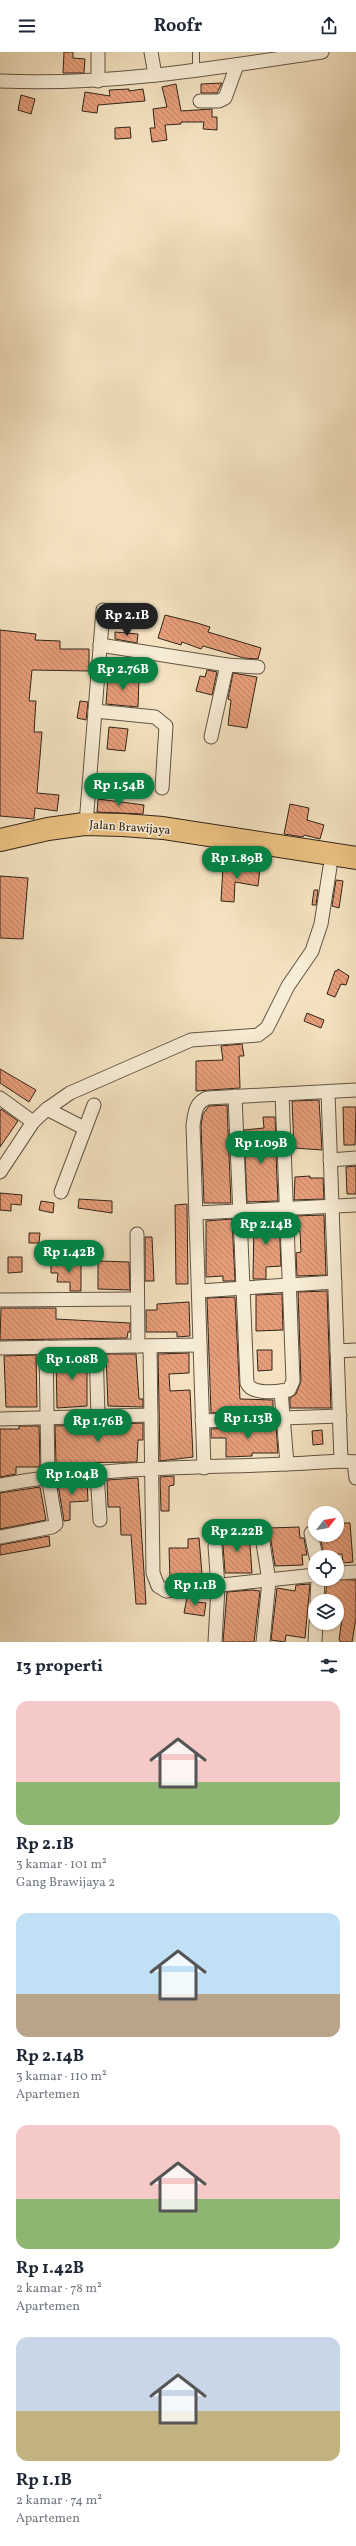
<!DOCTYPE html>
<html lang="id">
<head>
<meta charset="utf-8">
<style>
	:root { --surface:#fff; --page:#f6f6f7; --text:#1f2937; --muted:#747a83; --accent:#0b8043 }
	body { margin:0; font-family:Vollkorn,serif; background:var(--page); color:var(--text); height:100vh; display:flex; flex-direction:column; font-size:15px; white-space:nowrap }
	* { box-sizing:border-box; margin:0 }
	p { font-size:13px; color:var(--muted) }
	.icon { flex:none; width:22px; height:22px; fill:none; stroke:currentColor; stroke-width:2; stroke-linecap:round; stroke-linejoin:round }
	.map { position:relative; height:1590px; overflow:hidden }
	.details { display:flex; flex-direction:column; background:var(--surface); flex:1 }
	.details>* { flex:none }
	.needle { width:26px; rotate:59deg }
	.tools { position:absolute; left:308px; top:1454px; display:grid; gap:8px }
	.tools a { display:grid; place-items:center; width:36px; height:36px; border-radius:50%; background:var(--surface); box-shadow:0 1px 3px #0004; font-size:20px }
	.price { position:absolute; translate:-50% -34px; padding:0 9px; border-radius:14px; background:var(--accent); color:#fff; font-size:13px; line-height:26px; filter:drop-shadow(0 1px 2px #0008) }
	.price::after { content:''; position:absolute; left:50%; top:24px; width:12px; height:9px; margin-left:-6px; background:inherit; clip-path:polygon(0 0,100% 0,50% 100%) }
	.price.selected { background:#222; color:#fff }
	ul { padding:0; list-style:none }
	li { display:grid; align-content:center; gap:8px; height:212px; padding:0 16px }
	li span { display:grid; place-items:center; height:124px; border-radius:12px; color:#555 }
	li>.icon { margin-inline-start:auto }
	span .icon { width:72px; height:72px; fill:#fffc; stroke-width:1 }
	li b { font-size:17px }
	h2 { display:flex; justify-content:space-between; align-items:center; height:48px; padding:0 16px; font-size:17px }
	header { display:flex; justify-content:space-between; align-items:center; height:52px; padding:0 16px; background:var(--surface); font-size:18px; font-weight:700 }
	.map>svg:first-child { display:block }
	.building { fill:url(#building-back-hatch); stroke:#32251a }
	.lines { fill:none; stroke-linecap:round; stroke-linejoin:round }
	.lane-casing { stroke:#625443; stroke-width:8 }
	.street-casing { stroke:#625443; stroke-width:15 }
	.highway-casing { stroke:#32251a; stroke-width:24 }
	.lane { stroke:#f7ecd5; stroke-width:6 }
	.street { stroke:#f7ecd5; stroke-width:13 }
	.highway { stroke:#eac080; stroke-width:22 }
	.labels { text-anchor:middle; stroke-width:3; stroke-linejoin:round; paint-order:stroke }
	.street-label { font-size:12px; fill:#32251a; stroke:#f7ecd5 }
</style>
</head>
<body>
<header><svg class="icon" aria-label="menu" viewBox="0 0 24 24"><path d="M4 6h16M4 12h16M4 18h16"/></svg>Roofr<svg class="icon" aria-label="share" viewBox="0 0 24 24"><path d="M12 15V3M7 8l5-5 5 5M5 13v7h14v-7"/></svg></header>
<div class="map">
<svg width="356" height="1590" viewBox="0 0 356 1590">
	<defs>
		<pattern id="building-back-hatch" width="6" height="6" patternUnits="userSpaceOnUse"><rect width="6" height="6" fill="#e79e7a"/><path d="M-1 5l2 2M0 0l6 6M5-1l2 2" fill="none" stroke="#bc8163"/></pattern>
	</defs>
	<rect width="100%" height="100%" fill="#f3e1bf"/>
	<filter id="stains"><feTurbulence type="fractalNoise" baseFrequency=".005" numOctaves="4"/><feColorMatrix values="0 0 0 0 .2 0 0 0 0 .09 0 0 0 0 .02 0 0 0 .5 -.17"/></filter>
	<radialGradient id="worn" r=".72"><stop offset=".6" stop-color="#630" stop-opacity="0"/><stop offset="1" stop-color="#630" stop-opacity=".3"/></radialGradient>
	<!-- building -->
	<g class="building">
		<path d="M64 0H73V6L85 7 84 21H63Z"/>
		<path d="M222 31 217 41H201V32Z"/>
		<path d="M176 32 181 59 212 57V65H217V78L203 77 204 70H181V72L165 73 167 88 152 90 150 76H155L153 57 167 55 162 35Z"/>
		<path d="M129 37V39L143 37 145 49 98 53 97 61 82 59 85 40 110 44 109 38Z"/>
		<path d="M21 43 35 47 31 62 18 58Z"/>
		<path d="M130 75 131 86 115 87V76Z"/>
		<path d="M165 563 197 571 210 575 208 580 261 596 258 607 244 606 203 594 201 597 182 590 181 593 158 586Z"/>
		<path d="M0 578 36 582 35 588 60 589V597H89V619L32 618 29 649H36L34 680H42L37 741 59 743 57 759 35 756 34 767 0 764Z"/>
		<path d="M115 580 138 582 137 591 115 587Z"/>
		<path d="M207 618 217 620 212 643 196 639 200 624 205 625Z"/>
		<path d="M233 621 257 625 247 676 228 673 231 648 228 647Z"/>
		<path d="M108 624 139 626 138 655 106 652Z"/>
		<path d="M80 649 88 650 86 668 77 666Z"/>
		<path d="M109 675 128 677 125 699 107 697Z"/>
		<path d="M98 747 144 753 143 762 97 760Z"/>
		<path d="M290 752 309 756 307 768 324 773 320 787 304 783 303 785 284 782Z"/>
		<path d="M223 815 260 816 258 834 235 830 234 850 221 849Z"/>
		<path d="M0 824 28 826 23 887 0 886Z"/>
		<path d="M336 828 343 829 339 856 332 854Z"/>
		<path d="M314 838H318L316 853H312Z"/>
		<path d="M338 917 349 924 346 933 341 932 335 945 327 942 335 919H337Z"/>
		<path d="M307 961 324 968 321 976 304 969Z"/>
		<path d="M242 992 244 1004H239L240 1036 196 1039V1009L223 1008 221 994Z"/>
		<path d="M0 1017 36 1038 29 1050 0 1031Z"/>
		<path d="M319 1048 322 1098 294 1096 292 1049Z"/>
		<path d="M227 1053 231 1151H204L201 1073 203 1062 209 1054Z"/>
		<path d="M343 1055H356L355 1093H344Z"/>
		<path d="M1 1057 18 1069 0 1095V1059Z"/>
		<path d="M263 1065H275L276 1085 260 1086 261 1104 276 1103 278 1149 247 1150 244 1078 264 1076Z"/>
		<path d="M356 1114V1142H347L346 1115Z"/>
		<path d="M310 1124V1126H323L324 1147 294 1148 295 1125Z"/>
		<path d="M0 1141 22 1143 21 1153 11 1152V1159L0 1158Z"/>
		<path d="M79 1147 112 1149V1161L78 1156Z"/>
		<path d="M41 1149 54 1151 53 1161 39 1158Z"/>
		<path d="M187 1152 188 1232H176L175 1153Z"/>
		<path d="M324 1163 326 1223 297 1224 296 1201 301 1200 300 1179 295 1180V1164Z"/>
		<path d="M279 1165 281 1214 266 1215V1227H253L254 1166Z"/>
		<path d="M232 1167 235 1229H223V1224L206 1225V1169Z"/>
		<path d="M29 1181H40L39 1191H29Z"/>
		<path d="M145 1185H152L154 1229H145Z"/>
		<path d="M8 1205H22V1220L8 1221Z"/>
		<path d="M98 1209 129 1210 130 1238 98 1237Z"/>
		<path d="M51 1211H81V1239H70V1230H57L58 1221H51Z"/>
		<path d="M327 1239 331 1356H290V1346L296 1342 301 1329 298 1240Z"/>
		<path d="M282 1242 283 1278 256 1279V1243Z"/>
		<path d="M235 1245 240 1347 273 1348V1358L211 1361 207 1246Z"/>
		<path d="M189 1250 190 1284 177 1285V1280H146V1258H157V1252Z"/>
		<path d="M1 1256H56V1267L130 1271V1280H128L127 1286 0 1288Z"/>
		<path d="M257 1298H272V1318L258 1319Z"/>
		<path d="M189 1301V1321L169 1322 170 1339 190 1338 193 1405 160 1409 158 1302Z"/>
		<path d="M106 1302H136L139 1347H143V1355L108 1354Z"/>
		<path d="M36 1303 37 1355H6L4 1304Z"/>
		<path d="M74 1303H87V1354L57 1356 56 1305Z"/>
		<path d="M143 1371V1388H138L137 1410 56 1411 55 1374Z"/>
		<path d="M19 1374H39L40 1415H16V1422L0 1425V1377H19Z"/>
		<path d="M276 1374 278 1401H252V1404L226 1405V1386H211V1377Z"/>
		<path d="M322 1378 323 1392 313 1393 312 1379Z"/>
		<path d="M174 1424V1433L169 1434V1459H161L160 1425Z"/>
		<path d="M138 1426 146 1552H136L131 1483H121L120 1455H108L107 1428Z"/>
		<path d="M87 1429 88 1449 70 1450V1468L64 1469 58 1433Z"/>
		<path d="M40 1435 46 1468 0 1477V1441Z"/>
		<path d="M338 1471H350L353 1510 343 1511 342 1502 324 1503 320 1484H339Z"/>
		<path d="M299 1475 300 1486H304L307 1503H302L303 1513 275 1514 269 1476Z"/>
		<path d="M249 1479 252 1521H225L223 1493 220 1482Z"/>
		<path d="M49 1484 50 1494 0 1503V1493Z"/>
		<path d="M199 1486 202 1522H191V1527L183 1529 174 1530V1527H170L169 1496H188V1487Z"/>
		<path d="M327 1527 356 1528V1566L352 1590H341L339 1588 343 1559 337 1558V1549H325Z"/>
		<path d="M310 1532 305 1586 286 1583 285 1590 271 1588 277 1536 295 1539 296 1533Z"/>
		<path d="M252 1538 260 1539 254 1590H223L227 1540Z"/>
		<path d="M187 1545H197L196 1550 206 1551 204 1564 184 1561Z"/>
	</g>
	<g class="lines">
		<defs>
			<path id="lane" d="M196 18V0"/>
			<g id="street">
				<path d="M151 0 155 23"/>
				<path d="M0 29C108 34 215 16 322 0"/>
				<path d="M98 29V0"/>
				<path d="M200 49H219L225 46 237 13"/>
				<path d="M100 593 227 613 258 615"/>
				<path d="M95 659 155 665 166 674 162 736"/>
				<path d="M211 685 227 613"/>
				<path d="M86 772 103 558"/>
				<path d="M328 1040 341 1409"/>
				<path d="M235 1044 247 1331C252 1343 278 1340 289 1338L293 1329 282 1042"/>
				<path d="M0 1046 33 1070"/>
				<path d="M47 1057 84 1076"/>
				<path d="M330 1108 356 1106"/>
				<path d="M0 1120 33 1070 47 1057 70 1041 191 988 258 983 267 976 288 934 312 899 321 872 330 815"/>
				<path d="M61 1140 94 1053"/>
				<path d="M197 1161 356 1153"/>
				<path d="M137 1182 138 1294"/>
				<path d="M199 1239 335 1230"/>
				<path d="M0 1248 137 1247"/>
				<path d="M150 1294 153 1521 158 1534 166 1539 315 1523"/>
				<path d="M96 1295 98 1364"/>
				<path d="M0 1296 200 1293"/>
				<path d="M337 1299 356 1298"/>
				<path d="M281 1339 287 1412"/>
				<path d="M0 1367 151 1363"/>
				<path d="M202 1369 340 1364"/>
				<path d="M354 1410 356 1426"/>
				<path d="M204 1416 193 1073C195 1061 195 1051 207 1046L356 1038"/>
				<path d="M97 1421 100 1468"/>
				<path d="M0 1433C112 1412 228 1417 341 1409L356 1410"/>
				<path d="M311 1481 316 1505"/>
				<path d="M0 1485 52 1475 56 1472 48 1424 46 1295"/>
				<path d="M215 1494 218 1535 215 1590"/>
				<path d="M337 1521 356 1520"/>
				<path d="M317 1549 318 1527"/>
				<path d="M263 1590 269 1529 263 1491"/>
				<path d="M315 1590 316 1571"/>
			</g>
			<path id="highway" d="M0 788 48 777 84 772 123 773 163 776 356 806"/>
		</defs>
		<!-- lane casing -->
		<use href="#lane" class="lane-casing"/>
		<!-- street casing -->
		<use href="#street" class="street-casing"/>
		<!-- highway casing -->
		<use href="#highway" class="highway-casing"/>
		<!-- lane -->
		<use href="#lane" class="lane"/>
		<!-- street -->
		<use href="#street" class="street"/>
		<!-- highway -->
		<use href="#highway" class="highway"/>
	</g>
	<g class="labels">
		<!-- street labels -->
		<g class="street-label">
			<text transform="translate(130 775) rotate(4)" y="4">Jalan Brawijaya</text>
		</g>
	</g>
	<rect width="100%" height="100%" filter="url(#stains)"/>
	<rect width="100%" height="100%" fill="url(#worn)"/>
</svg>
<div class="tools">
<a><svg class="needle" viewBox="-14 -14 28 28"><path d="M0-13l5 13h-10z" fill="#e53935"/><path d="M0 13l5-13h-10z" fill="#747a83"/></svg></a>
<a><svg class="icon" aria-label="locate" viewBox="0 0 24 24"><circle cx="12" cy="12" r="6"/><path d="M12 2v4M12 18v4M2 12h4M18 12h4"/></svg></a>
<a><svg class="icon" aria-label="layers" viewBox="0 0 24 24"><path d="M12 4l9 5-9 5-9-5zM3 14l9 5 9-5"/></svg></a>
</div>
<b class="price selected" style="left:127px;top:585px">Rp 2.1B</b>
<b class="price" style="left:123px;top:639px">Rp 2.76B</b>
<b class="price" style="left:119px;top:755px">Rp 1.54B</b>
<b class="price" style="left:237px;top:828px">Rp 1.89B</b>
<b class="price" style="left:261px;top:1113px">Rp 1.09B</b>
<b class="price" style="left:266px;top:1194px">Rp 2.14B</b>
<b class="price" style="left:69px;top:1222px">Rp 1.42B</b>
<b class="price" style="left:72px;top:1329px">Rp 1.08B</b>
<b class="price" style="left:248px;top:1388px">Rp 1.13B</b>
<b class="price" style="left:98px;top:1391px">Rp 1.76B</b>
<b class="price" style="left:72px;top:1444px">Rp 1.04B</b>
<b class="price" style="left:237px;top:1501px">Rp 2.22B</b>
<b class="price" style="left:195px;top:1555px">Rp 1.1B</b>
</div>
<section class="details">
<h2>13 properti<svg class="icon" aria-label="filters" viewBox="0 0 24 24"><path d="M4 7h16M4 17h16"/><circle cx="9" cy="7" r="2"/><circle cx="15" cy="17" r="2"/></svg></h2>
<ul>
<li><span style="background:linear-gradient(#f6c9c9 65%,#8fb573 0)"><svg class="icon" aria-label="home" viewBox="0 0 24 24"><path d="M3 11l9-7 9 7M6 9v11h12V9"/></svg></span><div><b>Rp 2.1B</b><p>3 kamar · 101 m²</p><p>Gang Brawijaya 2</p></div></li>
<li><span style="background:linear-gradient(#bfe0f5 65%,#b9a48a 0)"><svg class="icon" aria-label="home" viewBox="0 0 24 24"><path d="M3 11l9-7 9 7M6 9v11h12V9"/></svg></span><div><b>Rp 2.14B</b><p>3 kamar · 110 m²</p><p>Apartemen</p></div></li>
<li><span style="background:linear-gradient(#f6c9c9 60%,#8fb573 0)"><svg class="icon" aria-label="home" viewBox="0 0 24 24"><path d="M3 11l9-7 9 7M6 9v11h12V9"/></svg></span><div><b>Rp 1.42B</b><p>2 kamar · 78 m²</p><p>Apartemen</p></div></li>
<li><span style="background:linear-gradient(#c9d6e8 60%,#c2b280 0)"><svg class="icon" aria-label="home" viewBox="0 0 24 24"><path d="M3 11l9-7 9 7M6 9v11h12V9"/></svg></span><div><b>Rp 1.1B</b><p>2 kamar · 74 m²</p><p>Apartemen</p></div></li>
</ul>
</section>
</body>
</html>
